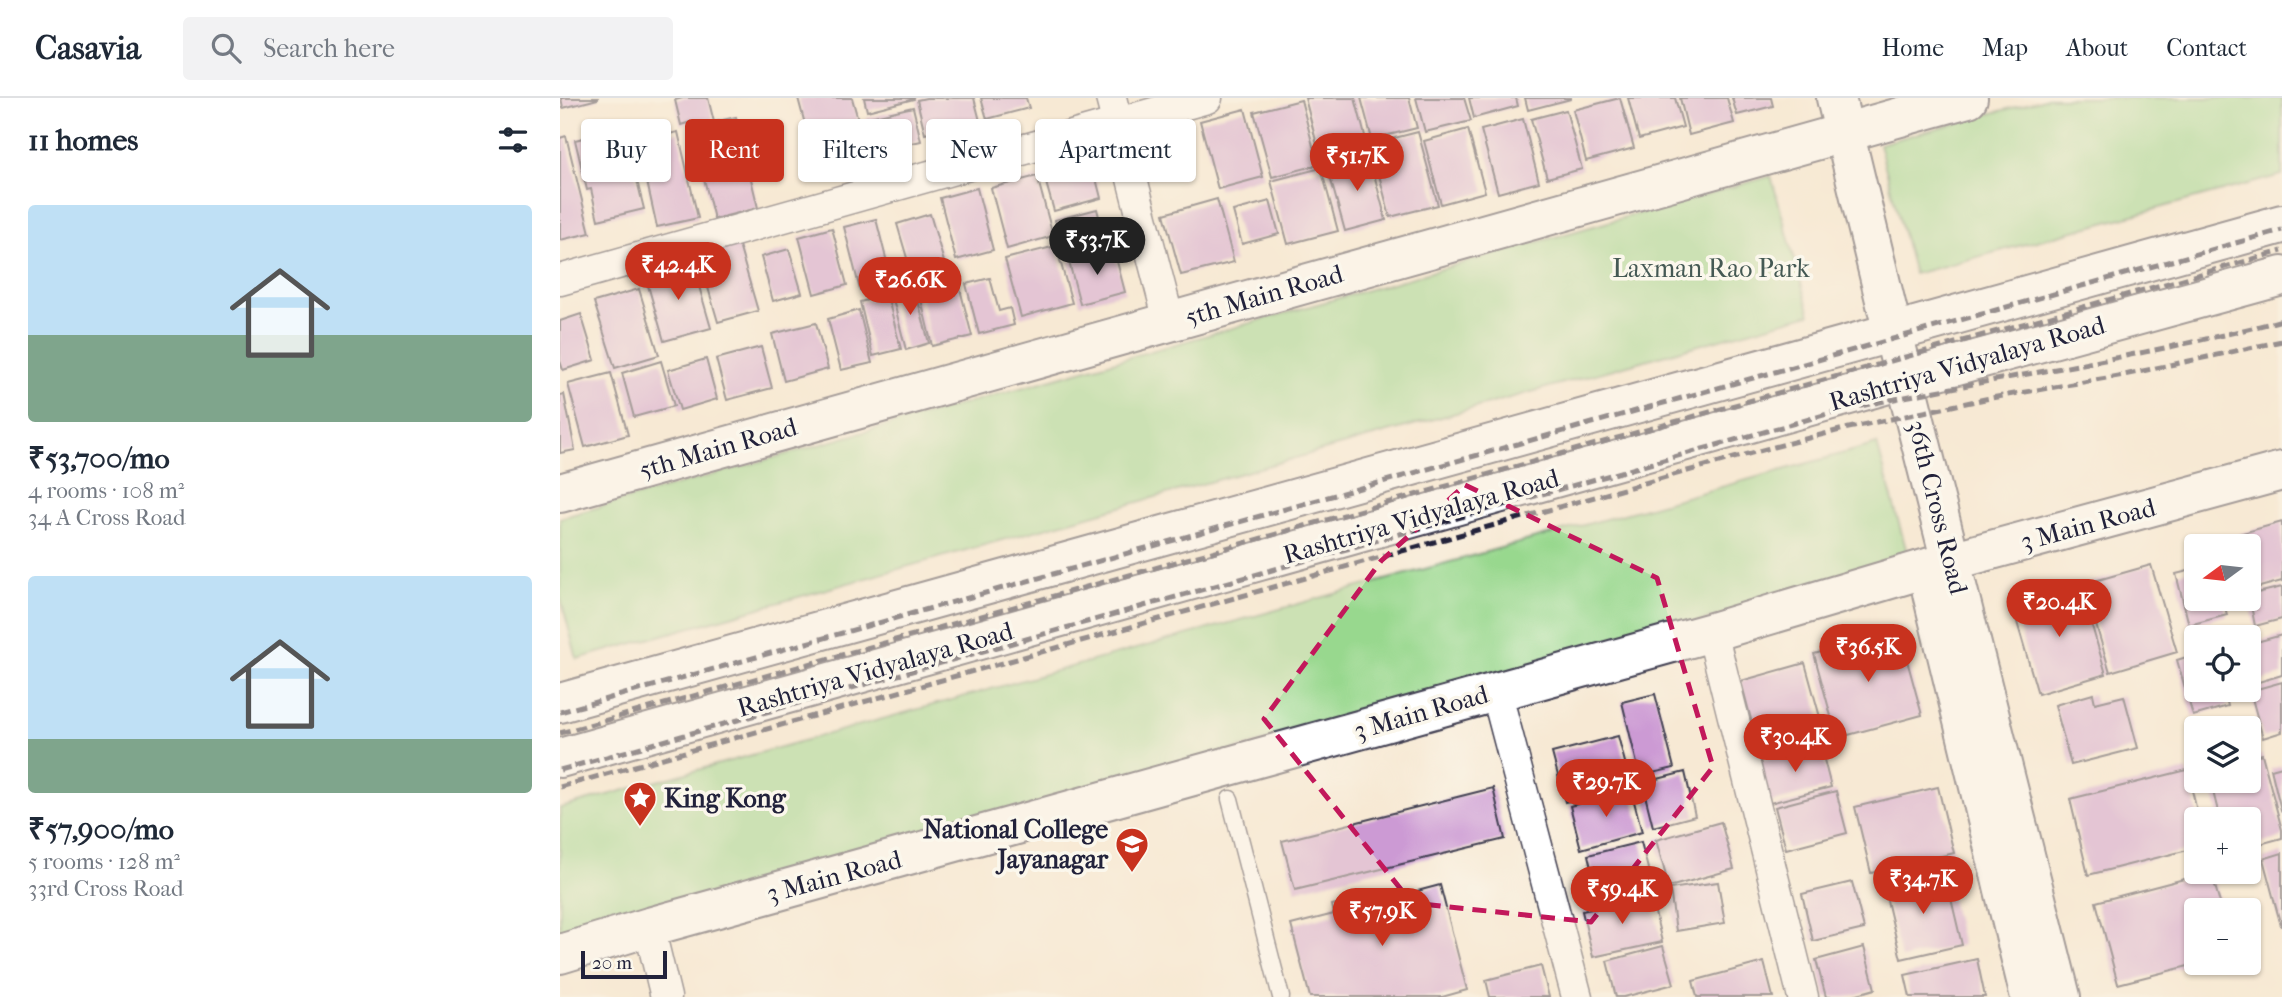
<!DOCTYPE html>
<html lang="en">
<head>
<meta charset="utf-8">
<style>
	:root { --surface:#fff; --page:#f2f2f3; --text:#1f2937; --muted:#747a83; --line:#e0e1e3; --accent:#c8321e }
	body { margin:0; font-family:"IM FELL French Canon",serif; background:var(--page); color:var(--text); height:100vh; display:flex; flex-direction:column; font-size:26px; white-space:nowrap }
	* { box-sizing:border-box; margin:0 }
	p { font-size:23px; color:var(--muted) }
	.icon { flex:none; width:38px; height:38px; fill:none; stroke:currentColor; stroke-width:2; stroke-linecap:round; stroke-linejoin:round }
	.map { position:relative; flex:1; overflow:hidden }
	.sheet { display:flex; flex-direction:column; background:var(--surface); width:560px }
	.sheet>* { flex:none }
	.top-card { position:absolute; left:21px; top:21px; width:665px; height:63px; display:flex; gap:14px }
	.needle { width:46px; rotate:255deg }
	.tools { position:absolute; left:1624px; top:436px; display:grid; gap:14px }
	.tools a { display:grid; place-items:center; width:77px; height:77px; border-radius:7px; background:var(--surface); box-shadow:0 2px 5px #0004; font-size:35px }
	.scale { position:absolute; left:21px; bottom:18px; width:86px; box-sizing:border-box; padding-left:7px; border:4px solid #22223b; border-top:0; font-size:19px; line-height:24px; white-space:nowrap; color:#22223b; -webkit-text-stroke:5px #fbf7ec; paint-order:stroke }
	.price { position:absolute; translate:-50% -60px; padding:0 16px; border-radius:24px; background:var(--accent); color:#fff; font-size:23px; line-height:46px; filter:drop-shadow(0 2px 4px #0008) }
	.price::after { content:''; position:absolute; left:50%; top:42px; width:21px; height:16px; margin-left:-10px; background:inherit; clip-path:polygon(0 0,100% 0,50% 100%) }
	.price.on { background:#222; color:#fff }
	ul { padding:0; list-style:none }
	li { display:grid; align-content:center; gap:14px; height:371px; padding:0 28px }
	li span { display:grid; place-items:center; height:217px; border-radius:7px; color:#555 }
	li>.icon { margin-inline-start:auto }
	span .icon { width:126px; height:126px; fill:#fffc; stroke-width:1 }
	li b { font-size:30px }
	h2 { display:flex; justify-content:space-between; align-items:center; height:84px; padding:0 28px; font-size:30px }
	.tag { padding:0 24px; border-radius:7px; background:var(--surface); box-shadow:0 2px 5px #0004; font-size:24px; line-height:63px }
	.tag.on { background:var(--accent); color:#fff }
	header { display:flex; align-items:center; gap:42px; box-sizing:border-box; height:98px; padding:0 35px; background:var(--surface); border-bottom:2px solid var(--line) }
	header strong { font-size:33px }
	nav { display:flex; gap:38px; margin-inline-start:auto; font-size:24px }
	.search { width:490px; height:63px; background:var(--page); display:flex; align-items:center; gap:18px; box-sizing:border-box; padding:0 24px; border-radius:7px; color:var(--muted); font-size:26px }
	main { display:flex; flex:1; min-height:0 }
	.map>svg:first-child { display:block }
	.park { fill:#98d88e; stroke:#5d7d64; stroke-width:2 }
	.building { fill:#cc9ad4 }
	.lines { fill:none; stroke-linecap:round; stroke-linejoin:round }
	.lane-casing { stroke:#424052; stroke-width:19 }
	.street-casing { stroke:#424052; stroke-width:33 }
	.secondary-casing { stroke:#424052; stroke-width:42 }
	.lane { stroke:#fff; stroke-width:16 }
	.street { stroke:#fff; stroke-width:30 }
	.secondary { stroke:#fff; stroke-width:38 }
	.rail { stroke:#22223b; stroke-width:5; stroke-dasharray:10 5; stroke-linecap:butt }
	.marked { fill:none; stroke:#c2185b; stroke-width:5; stroke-dasharray:14 9; stroke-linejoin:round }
	.labels { text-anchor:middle; stroke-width:7; stroke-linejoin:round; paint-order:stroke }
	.park-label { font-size:26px; fill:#455954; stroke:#fbf7ec }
	.street-label { font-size:26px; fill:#22223b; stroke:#fbf7ec }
	.poi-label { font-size:26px; font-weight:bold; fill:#22223b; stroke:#fbf7ec; text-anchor:start }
</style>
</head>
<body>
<header>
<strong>Casavia</strong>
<div class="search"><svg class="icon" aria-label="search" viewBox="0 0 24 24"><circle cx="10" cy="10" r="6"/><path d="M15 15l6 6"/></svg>Search here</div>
<nav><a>Home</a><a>Map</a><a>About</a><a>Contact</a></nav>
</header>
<main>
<section class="sheet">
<h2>11 homes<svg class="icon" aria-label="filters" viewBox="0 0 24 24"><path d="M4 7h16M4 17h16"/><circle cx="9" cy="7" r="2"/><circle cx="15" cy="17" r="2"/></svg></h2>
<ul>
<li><span style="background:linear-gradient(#bfe0f5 60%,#7fa58c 0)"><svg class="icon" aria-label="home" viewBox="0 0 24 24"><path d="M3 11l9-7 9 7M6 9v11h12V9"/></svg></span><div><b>₹53,700/mo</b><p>4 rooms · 108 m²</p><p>34 A Cross Road</p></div></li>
<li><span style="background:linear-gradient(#bfe0f5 75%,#7fa58c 0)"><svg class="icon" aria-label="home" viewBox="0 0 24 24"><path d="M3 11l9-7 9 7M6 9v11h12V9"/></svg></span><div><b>₹57,900/mo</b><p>5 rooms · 128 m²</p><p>33rd Cross Road</p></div></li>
</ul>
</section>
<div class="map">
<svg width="1722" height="899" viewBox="0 0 1722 899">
	<rect width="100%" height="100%" fill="#fbf7ec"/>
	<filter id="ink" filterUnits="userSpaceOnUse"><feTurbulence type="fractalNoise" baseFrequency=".0143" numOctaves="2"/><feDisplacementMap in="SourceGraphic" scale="14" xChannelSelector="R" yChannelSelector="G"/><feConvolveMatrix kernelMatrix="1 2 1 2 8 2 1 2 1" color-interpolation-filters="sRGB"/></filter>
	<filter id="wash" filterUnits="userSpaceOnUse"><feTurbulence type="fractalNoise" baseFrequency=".00686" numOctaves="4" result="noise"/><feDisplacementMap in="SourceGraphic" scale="28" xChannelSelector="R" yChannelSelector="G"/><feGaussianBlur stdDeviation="1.57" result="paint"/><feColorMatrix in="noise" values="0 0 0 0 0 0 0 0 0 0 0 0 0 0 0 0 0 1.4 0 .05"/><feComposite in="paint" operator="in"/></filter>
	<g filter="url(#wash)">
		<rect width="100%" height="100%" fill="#f7e9d4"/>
		<!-- park -->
		<g class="park">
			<path d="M1488 0H1722V77L1354 176 1319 46Z"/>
			<path d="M1211 78 1250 216 17 561 0 498V420Z"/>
			<path d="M1317 346 1350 465 0 838V710Z"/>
		</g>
		<g id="blocks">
			<!-- building -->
			<g class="building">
				<path d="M1 0H38V1L3 10Z"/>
				<path d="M123 0H148L154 24 176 19 198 110 154 121 130 24 121 27 115 2Z"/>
				<path d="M238 0H292L308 57 257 71Z"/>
				<path d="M304 0H354V1L307 13Z"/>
				<path d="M366 0H414L420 23 365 36 357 2Z"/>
				<path d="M421 0H466L469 10 427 21Z"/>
				<path d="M745 0H795L809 53 762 66Z"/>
				<path d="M801 0H849L857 30 812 41Z"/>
				<path d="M856 0H904L911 23 865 34Z"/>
				<path d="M909 0H956L958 8 914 20Z"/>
				<path d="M965 0H1011V1L968 12Z"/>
				<path d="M1060 0 1074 50 1026 63 1013 12Z"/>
				<path d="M1068 0H1115L1123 29 1079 41Z"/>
				<path d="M1120 0H1167L1174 25 1129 37Z"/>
				<path d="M1172 0H1211L1213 8 1177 17Z"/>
				<path d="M741 2 758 67 712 79 694 14Z"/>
				<path d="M353 9 361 43 314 54 306 20Z"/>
				<path d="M685 11 703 79 658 91 640 23Z"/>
				<path d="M1006 12 1022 71 987 80 971 21Z"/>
				<path d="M963 21 979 84 938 95 921 32Z"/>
				<path d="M64 30 84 111 38 122 31 91 27 92 15 42Z"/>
				<path d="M908 31 925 94 881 106 864 43Z"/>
				<path d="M118 34 138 120 97 129 78 43Z"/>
				<path d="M858 34 878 107 830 119 811 46Z"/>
				<path d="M6 38 30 135 0 142V40Z"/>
				<path d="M529 53 541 100 494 113 481 67Z"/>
				<path d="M809 57 826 122 785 133 767 68Z"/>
				<path d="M761 70 778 133 728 146 711 83Z"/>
				<path d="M477 78 493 138 447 151 431 90Z"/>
				<path d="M417 90 433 152 396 162 380 100Z"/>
				<path d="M657 101 674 164 621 177 604 116Z"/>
				<path d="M710 103 719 136 682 146 673 113Z"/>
				<path d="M537 111 544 138 503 149 495 122Z"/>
				<path d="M370 116 389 181 380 184 376 170 352 177 337 126Z"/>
				<path d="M316 121 332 184 300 192 284 129Z"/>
				<path d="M272 130 287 187 254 196 239 139Z"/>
				<path d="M178 144 198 213 158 224 138 155Z"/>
				<path d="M496 148 512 205 461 219 445 161Z"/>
				<path d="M229 151 242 195 213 203 201 159Z"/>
				<path d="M554 152 565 194 520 206 509 164Z"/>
				<path d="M132 164 151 230 104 243 85 177Z"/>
				<path d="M430 180 439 213 450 210 454 227 419 236 406 186Z"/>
				<path d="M354 187 369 245 346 252 331 193Z"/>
				<path d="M399 187 412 238 372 248 360 197Z"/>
				<path d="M79 191 99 257 55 270 34 204Z"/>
				<path d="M327 197 341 251 313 258 300 204Z"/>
				<path d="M299 212 312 265 281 272 268 221Z"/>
				<path d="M21 216 35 262 3 272 0 263V223Z"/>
				<path d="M256 225 268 271 224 283 212 236Z"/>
				<path d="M201 249 212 290 167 302 156 261Z"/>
				<path d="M146 261 157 301 120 312 108 272Z"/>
				<path d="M101 263 114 308 74 319 62 275Z"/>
				<path d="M51 275 68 337 25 349 8 286Z"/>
				<path d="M4 296 15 352 0 355V297Z"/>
				<path d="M1722 424V483L1689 492V448H1675L1672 438Z"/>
				<path d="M1591 467 1617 554 1550 574 1524 486Z"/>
				<path d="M1636 471V500H1663L1667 517 1629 527 1616 476Z"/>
				<path d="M1520 487 1546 576 1478 596 1452 507Z"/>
				<path d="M1722 489V521L1695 528 1689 497Z"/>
				<path d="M1339 533 1362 617 1277 640 1254 556Z"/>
				<path d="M1722 537V577L1689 587V546Z"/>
				<path d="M1636 556V592H1664L1668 608 1633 618 1617 562Z"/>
				<path d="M1245 565 1263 630 1198 648 1181 583Z"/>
				<path d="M1722 584V634L1703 640 1690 593Z"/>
				<path d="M1095 596 1114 670 1080 678 1062 604Z"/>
				<path d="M1533 596 1535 605 1564 598 1578 650 1511 667 1495 607Z"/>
				<path d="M1058 638 1071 687 1005 704 992 655Z"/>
				<path d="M1260 646 1271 689 1210 705 1198 663Z"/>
				<path d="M1702 656 1722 732V740L1689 749V721H1660L1650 682H1689V660Z"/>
				<path d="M1722 668V711L1721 712 1711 671Z"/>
				<path d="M1627 672 1639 721H1636V750L1528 777 1510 701Z"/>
				<path d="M1125 674 1135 718 1093 729 1082 685Z"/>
				<path d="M1378 689 1394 755 1311 775 1295 709Z"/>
				<path d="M933 690 945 741 735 792 722 743Z"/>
				<path d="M1071 692 1082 734 1021 751 1010 708Z"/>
				<path d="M1276 693 1287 735 1226 751 1215 709Z"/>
				<path d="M1161 724 1174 771 1109 789 1096 742Z"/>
				<path d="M1081 744 1092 786 1038 799 1028 757Z"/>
				<path d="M1722 755V828H1721L1703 761Z"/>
				<path d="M1651 774 1662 812H1636V866L1558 886 1536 804Z"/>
				<path d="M1385 775 1402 847 1341 861 1324 790Z"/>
				<path d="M1158 784 1165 825 1116 833 1110 791Z"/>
				<path d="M1292 784 1304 831 1253 843 1242 796Z"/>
				<path d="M880 787 907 892 882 899H750L731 827 774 816 772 807 828 792 831 800Z"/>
				<path d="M1091 798 1102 844 1033 859 1022 813Z"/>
				<path d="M1103 848 1114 886 1064 899H1056L1047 863Z"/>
				<path d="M1304 849 1315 891 1287 899H1266L1256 862Z"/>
				<path d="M1417 861 1425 899H1350L1345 877Z"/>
				<path d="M1204 864 1213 899H1137L1133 883Z"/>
				<path d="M981 868 989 899H930L926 882Z"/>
			</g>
		</g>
	</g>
	<g filter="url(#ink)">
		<use href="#blocks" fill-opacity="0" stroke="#424052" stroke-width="2"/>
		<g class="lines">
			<defs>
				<path id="lane" d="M670 701 721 899"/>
				<g id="street">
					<path d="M551 0 609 223"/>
					<path d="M0 182 647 0"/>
					<path d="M1152 534 1243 899"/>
					<path d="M936 593 1017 899"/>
					<path d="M89 829 106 899"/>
				</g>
				<g id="secondary">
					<path d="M1276 0 1333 235 1501 899"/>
					<path d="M0 395 1408 0"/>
					<path d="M1372 495 1470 899"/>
					<path d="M0 605 1722 126"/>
					<path d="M0 660 1346 281 1722 178"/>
					<path d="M0 856 89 829 1152 534 1391 463 1722 373"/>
				</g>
			</defs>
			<!-- lane casing -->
			<use href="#lane" class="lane-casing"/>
			<!-- street casing -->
			<use href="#street" class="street-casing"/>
			<!-- secondary casing -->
			<use href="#secondary" class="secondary-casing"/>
			<!-- lane -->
			<use href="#lane" class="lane"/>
			<!-- street -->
			<use href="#street" class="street"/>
			<!-- secondary -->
			<use href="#secondary" class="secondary"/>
			<!-- rail -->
			<g class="rail">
				<path d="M0 614 1722 132"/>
				<path d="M0 635 663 451 1722 153"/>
				<path d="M0 672 1278 313C1426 280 1576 262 1722 222"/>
				<path d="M0 689 1206 351 1284 331 1425 301 1564 277 1722 243"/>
			</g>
		</g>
	</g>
	<!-- marked area -->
	<path d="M0 0H1722V899H0ZM905 387 1097 480 1153 669 1031 824 852 805 704 621 821 463Z" fill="#f7e9d4" fill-opacity=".55" fill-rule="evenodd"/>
	<path class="marked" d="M905 387 1097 480 1153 669 1031 824 852 805 704 621 821 463Z"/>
	<!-- icons -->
	<defs>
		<symbol id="sight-pin" viewBox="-11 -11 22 30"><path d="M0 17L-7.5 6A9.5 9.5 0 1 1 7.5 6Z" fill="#c8321e" stroke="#fbf7ec"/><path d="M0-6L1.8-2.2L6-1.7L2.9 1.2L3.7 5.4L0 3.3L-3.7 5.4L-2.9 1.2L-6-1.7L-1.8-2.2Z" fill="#fff"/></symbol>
		<symbol id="university-pin" viewBox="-11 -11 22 30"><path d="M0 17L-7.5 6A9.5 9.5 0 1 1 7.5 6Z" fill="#c8321e" stroke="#fbf7ec"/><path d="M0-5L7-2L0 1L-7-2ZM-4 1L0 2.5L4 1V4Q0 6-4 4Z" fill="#fff"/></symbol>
	</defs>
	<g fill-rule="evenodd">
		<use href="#sight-pin" x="61" y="681" width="38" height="52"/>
		<use href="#university-pin" x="553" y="727" width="38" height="52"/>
	</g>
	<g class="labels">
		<!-- park labels -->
		<g class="park-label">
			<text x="1151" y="179">Laxman Rao Park</text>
		</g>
		<!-- street labels -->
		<g class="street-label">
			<text transform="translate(704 197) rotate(-16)" y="9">5th Main Road</text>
			<text transform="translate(1407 265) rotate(-16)" y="9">Rashtriya Vidyalaya Road</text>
			<text transform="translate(158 350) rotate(-16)" y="9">5th Main Road</text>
			<text transform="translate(1378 409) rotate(76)" y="9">36th Cross Road</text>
			<text transform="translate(861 418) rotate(-16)" y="9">Rashtriya Vidyalaya Road</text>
			<text transform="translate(1528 426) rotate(-15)" y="9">3 Main Road</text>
			<text transform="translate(315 571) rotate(-16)" y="9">Rashtriya Vidyalaya Road</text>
			<text transform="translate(861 614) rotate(-16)" y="9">3 Main Road</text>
			<text transform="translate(274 778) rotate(-15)" y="9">3 Main Road</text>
		</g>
		<!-- poi labels -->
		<g class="poi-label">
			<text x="104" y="709">King Kong</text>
			<text x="548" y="740" text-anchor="end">National College<tspan x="548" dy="30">Jayanagar</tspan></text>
		</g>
	</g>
</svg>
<div class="tools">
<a><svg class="needle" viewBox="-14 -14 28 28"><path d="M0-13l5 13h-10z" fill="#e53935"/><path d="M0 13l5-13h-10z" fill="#747a83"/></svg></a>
<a><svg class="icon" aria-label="locate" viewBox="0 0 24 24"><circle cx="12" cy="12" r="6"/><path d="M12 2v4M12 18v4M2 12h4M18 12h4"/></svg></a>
<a><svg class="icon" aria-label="layers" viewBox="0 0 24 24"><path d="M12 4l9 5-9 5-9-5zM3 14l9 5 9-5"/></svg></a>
<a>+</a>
<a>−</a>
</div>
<div class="scale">20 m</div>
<b class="price" style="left:797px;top:95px">₹51.7K</b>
<b class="price on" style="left:537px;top:179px">₹53.7K</b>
<b class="price" style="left:118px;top:204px">₹42.4K</b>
<b class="price" style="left:350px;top:219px">₹26.6K</b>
<b class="price" style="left:1499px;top:541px">₹20.4K</b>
<b class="price" style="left:1308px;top:586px">₹36.5K</b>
<b class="price" style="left:1235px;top:676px">₹30.4K</b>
<b class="price" style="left:1046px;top:721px">₹29.7K</b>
<b class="price" style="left:1363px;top:818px">₹34.7K</b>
<b class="price" style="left:1062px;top:828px">₹59.4K</b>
<b class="price" style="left:822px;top:850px">₹57.9K</b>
<div class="top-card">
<a class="tag">Buy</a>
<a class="tag on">Rent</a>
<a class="tag">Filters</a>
<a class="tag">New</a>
<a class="tag">Apartment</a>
</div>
</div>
</main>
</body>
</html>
